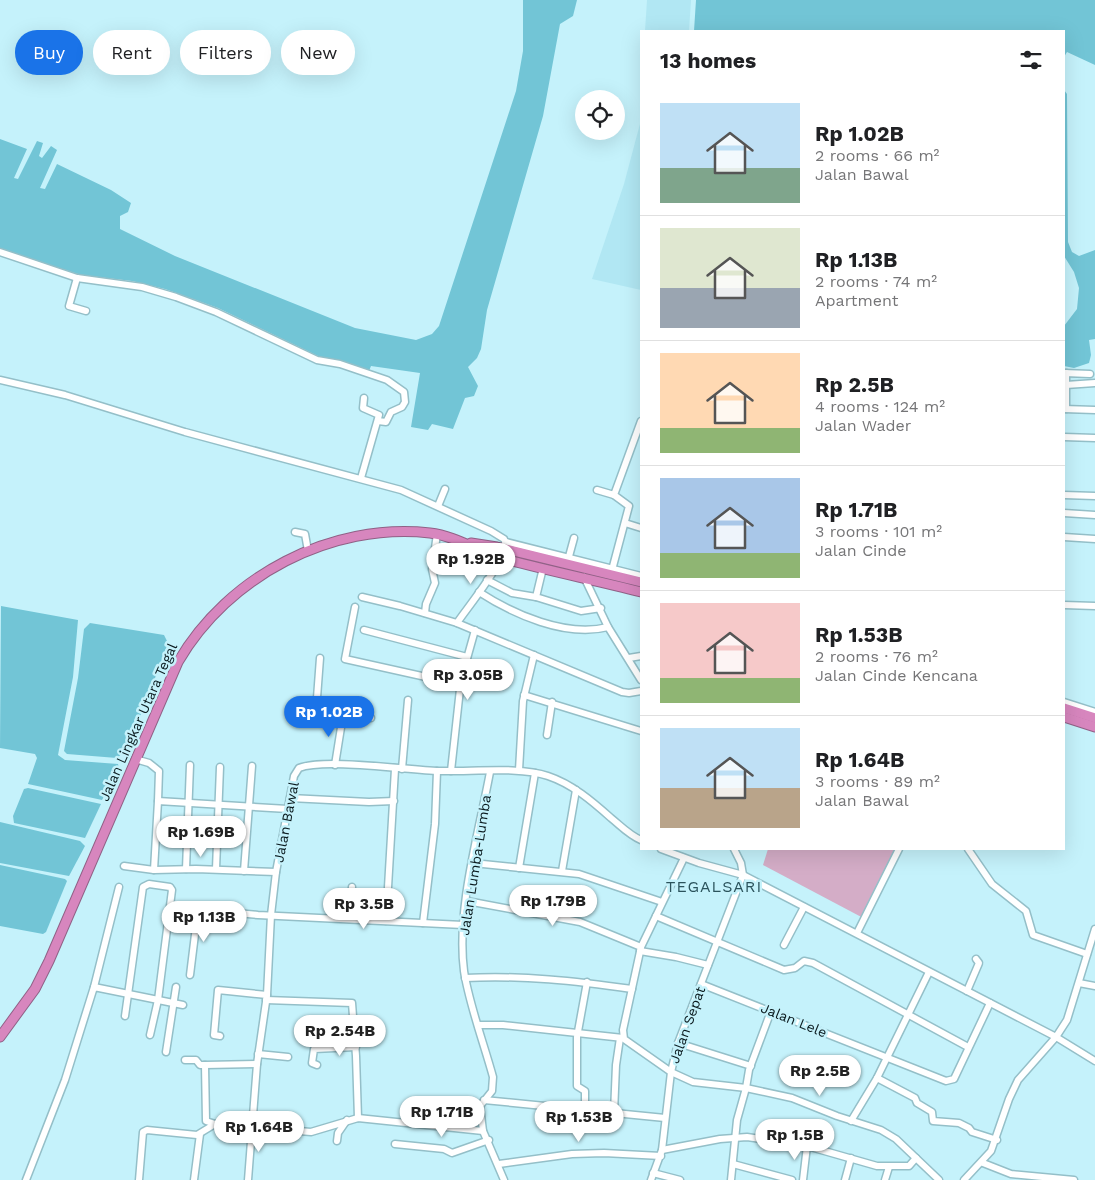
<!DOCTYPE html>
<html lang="en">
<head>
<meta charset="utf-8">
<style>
	:root { --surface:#fff; --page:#f6f6f6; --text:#202124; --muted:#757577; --line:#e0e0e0; --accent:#1a73e8 }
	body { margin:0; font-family:"Work Sans",sans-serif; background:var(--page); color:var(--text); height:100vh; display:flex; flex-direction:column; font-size:19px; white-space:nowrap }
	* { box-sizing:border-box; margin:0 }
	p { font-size:16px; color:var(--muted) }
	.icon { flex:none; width:28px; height:28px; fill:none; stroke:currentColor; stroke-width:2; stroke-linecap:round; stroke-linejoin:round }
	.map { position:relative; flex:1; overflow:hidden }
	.drawer { position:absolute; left:640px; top:30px; width:425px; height:820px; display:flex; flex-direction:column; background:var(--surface); border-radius:0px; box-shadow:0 5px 20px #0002 }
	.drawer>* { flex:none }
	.top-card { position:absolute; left:15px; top:30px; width:475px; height:45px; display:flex; gap:10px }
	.fabs { position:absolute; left:575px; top:90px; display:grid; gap:10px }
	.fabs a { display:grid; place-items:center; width:50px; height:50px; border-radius:50%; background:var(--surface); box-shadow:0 5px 20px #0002; font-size:25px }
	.price { position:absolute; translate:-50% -42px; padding:0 11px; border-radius:18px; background:#fff; color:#222; font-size:16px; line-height:32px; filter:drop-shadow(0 1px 2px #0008) }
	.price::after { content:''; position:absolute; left:50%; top:30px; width:15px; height:11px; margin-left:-8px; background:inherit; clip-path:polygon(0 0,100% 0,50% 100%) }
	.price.current { background:var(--accent); color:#fff }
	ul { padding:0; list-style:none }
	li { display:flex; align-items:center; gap:15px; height:125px; padding:0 20px }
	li+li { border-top:1px solid var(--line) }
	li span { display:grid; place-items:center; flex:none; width:140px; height:100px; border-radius:0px; color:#555 }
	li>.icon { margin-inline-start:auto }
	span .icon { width:60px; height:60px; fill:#fffc; stroke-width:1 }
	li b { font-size:21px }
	h2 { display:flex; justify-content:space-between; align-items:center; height:60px; padding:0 20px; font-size:21px }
	.tag { padding:0 18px; border-radius:22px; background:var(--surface); box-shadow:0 5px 20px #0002; font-size:18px; line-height:45px }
	.tag.current { background:var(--accent); color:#fff }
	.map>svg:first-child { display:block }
	.built { fill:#b1e7f3 }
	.green { fill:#d4adc7 }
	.water { fill:#72c5d6 }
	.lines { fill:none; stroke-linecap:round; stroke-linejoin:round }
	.minor-casing { stroke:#94bfc8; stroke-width:9 }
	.highway-casing { stroke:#906186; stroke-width:11 }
	.minor { stroke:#fff; stroke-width:6 }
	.highway { stroke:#d786be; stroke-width:9 }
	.labels { text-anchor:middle; stroke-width:5; stroke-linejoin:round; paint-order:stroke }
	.street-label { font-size:14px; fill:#0b1b1f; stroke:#c5f2fb }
	.quarter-label { font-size:16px; letter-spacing:1px; fill:#2b535c; stroke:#c5f2fb }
</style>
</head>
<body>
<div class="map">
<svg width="1095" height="1180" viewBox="0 0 1095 1180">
	<rect width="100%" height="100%" fill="#c5f2fb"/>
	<!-- built -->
	<g class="built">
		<path d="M647 0H691L689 31H645Z"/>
		<path d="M641 120V290L592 279 624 184Z"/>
	</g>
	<!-- green -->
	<path class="green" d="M768 849H899L867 920 763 865Z"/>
	<!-- water -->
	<g class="water">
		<path d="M523 0H577L573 16 560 24 543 116 487 310 481 349 477 358 468 367 478 386 474 396 465 398 453 429 432 424 428 430 411 427 420 373 371 366 369 371 340 361 320 357 218 308 165 289 132 281 81 275 0 249V139L27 149 14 178 18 179 37 141 43 143 39 156 42 158 51 146 57 150 40 188 45 189 57 164 111 190 131 203 128 212 120 216V229L175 256 355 328 416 340 432 334 439 326 516 91 523 51Z"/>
		<path d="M696 0H1095V65L1067 52 1064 57V31H694Z"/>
		<path d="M1064 90 1067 94 1068 242 1072 252 1079 256 1095 250V339L1089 340 1091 355 1089 363 1074 368 1064 366V326L1077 309 1079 288 1074 272 1064 256Z"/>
		<path d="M1 606 78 620 73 677 58 755 65 760 118 764 119 768 102 800 28 784 37 758 35 754 0 748Z"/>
		<path d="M90 623 164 635 168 643C161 661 130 752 117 758L67 754 64 751 78 678 84 629Z"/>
		<path d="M28 788 101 804 85 838 14 823 13 816 24 789Z"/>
		<path d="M0 822 80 841 85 846 69 876 0 863Z"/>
		<path d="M0 865 65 879 67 881 46 932 43 934 0 926Z"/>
	</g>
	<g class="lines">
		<defs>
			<g id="minor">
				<path d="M0 252 77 278 142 287 176 297 216 312 317 360 340 364 387 380 404 392 405 402 402 407 391 412 386 422 378 421"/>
				<path d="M77 278 69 306 86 311"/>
				<path d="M1064 373 1090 374"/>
				<path d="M0 380 65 395 185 432 401 490 491 531 504 539C513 553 466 609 457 623"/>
				<path d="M1066 385 1095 383"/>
				<path d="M1064 409 1095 410"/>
				<path d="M1066 409V373"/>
				<path d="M1064 437 1095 438"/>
				<path d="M361 478 379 415 363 408 364 398"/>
				<path d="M597 490 614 495"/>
				<path d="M1064 495 1095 496"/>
				<path d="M438 506 445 489"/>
				<path d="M1064 513 1095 515"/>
				<path d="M625 523 641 528"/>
				<path d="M295 532 305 534 308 551"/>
				<path d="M1064 537 1095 539"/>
				<path d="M506 542 641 576"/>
				<path d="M568 560 574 538"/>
				<path d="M543 568 536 597 581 611 601 608"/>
				<path d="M612 570 629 506 614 495 641 421"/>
				<path d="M584 577 608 627 641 680"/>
				<path d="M487 580 512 593 536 597"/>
				<path d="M479 592C513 614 566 638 608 627"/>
				<path d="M362 597 400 606 457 623 622 692 629 693 641 691"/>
				<path d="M1064 605 1095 606"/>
				<path d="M355 607 345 659 426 677 461 680"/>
				<path d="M425 613 426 604 435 583 432 569 437 534"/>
				<path d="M364 630 467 657"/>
				<path d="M320 658 316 711 371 718"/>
				<path d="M629 658 641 656"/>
				<path d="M524 695 641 731"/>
				<path d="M1064 702 1095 712"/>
				<path d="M547 735 552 702"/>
				<path d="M135 759 149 763 159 771 158 801"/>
				<path d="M335 765 343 715"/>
				<path d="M402 769 408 700"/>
				<path d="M519 770 523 701 534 655"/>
				<path d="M451 771 461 680 475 630"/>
				<path d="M490 772C479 832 456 910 464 971 469 1004 484 1044 493 1077L492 1091 480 1106 483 1131 504 1180"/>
				<path d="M290 798 369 802 394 801"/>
				<path d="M661 849 699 863 743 875 1056 1037 1095 1061"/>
				<path d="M968 849 992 884 1026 911 1033 935 1087 954"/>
				<path d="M684 858 641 947 623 1030 624 1039 671 1072 693 1082 746 1088 792 1098 837 1116 881 1130 896 1139 939 1180"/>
				<path d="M473 863 579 874 662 902"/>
				<path d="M124 866 154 870 196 869 276 872"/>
				<path d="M519 868 535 773"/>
				<path d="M186 869 190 765"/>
				<path d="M216 869 220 767"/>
				<path d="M154 870 158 801 288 809"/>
				<path d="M244 871 252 766"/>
				<path d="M562 871 576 790"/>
				<path d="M467 901 580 922 641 947"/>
				<path d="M193 909 258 915 463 925"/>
				<path d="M656 916 784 970 795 968 804 961 813 963 968 1047"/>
				<path d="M349 919 352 887"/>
				<path d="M386 921 395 769"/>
				<path d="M423 923 435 824 437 771"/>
				<path d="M857 933 899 849"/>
				<path d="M784 945 804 907"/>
				<path d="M640 951 676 957 708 965"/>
				<path d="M190 975 198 910"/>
				<path d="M465 978C522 975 576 981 632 989"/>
				<path d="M1079 983 1095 986"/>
				<path d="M701 984 946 1081 954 1079 990 1003"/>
				<path d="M94 987 119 887"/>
				<path d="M967 991 979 963 976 959"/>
				<path d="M266 1000 352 1003 356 1056 358 1118"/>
				<path d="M125 1016 143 887 149 884 170 887 172 890 158 1000 150 1035"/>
				<path d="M479 1025H503L623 1038"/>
				<path d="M220 1036 214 1035 218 990 267 995"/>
				<path d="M678 1043 751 1066"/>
				<path d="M166 1052 176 987"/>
				<path d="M258 1054 288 1057"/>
				<path d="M185 1060H196L200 1065H205L257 1064"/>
				<path d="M205 1065 206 1121 215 1124"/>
				<path d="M317 1065 312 1063 314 1049 356 1047"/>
				<path d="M877 1078 915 1098 917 1103 932 1112 933 1121 959 1123 969 1128 972 1132 997 1140"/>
				<path d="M484 1100 665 1118"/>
				<path d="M585 1110V1091L577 1086V1037L587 982"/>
				<path d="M614 1113 616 1065 620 1038"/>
				<path d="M851 1121 877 1078 929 972"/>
				<path d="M337 1141 338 1133 347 1120"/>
				<path d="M395 1144 444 1149 452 1153 489 1140"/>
				<path d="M662 1150 720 1139 747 1137 807 1146 877 1166H909L916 1158"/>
				<path d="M983 1163 1011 1174 1074 1180"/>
				<path d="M499 1164 572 1154 604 1153 661 1156"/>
				<path d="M733 1164 792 1180"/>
				<path d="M653 1173 680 1180"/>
				<path d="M26 1180 65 1080 94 987 183 1005"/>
				<path d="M139 1180 143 1132 147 1130 197 1135 215 1124 311 1132 358 1118 483 1131"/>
				<path d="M194 1180 200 1134"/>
				<path d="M248 1180 257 1064 267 995 271 915 276 872 294 776 299 768C325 758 406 770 439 771 470 772 520 766 548 776 572 784 592 801 611 818 621 826 629 835 641 840"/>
				<path d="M651 1180 662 1150 671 1072 678 1043 743 875 741 863 734 849"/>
				<path d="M731 1180 737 1120 746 1088 749 1070 771 1011"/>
				<path d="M803 1180 807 1146"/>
				<path d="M845 1180 851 1158"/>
				<path d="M885 1180 889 1167"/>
				<path d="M964 1180 991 1151 1009 1099 1018 1080 1056 1037 1067 1020 1095 929"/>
			</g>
			<g id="highway">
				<path d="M471 543 497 547 641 582"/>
				<path d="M1064 708 1095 718"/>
				<path d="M1064 717 1095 727"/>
				<path d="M0 1037 35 989 49 961 178 662C228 576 331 522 430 533 456 536 477 551 501 558 548 571 595 580 641 592"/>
			</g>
		</defs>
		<!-- minor casing -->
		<use href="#minor" class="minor-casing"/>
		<!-- highway casing -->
		<use href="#highway" class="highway-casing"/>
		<!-- minor -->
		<use href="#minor" class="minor"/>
		<!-- highway -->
		<use href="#highway" class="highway"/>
	</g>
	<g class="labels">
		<!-- street labels -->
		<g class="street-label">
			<text transform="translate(138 722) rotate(-66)" y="5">Jalan Lingkar Utara Tegal</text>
			<text transform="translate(286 822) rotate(-79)" y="5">Jalan Bawal</text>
			<text transform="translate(475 865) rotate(-81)" y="5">Jalan Lumba-Lumba</text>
			<text transform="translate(794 1020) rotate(22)" y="5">Jalan Lele</text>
			<text transform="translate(687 1025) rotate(-70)" y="5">Jalan Sepat</text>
		</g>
		<!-- quarter labels -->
		<g class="quarter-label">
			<text x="714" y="892">TEGALSARI</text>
		</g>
	</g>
</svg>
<div class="fabs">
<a><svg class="icon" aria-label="locate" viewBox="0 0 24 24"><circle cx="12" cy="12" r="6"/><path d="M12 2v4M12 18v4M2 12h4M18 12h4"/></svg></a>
</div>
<b class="price" style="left:471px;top:585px">Rp 1.92B</b>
<b class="price" style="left:468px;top:701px">Rp 3.05B</b>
<b class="price current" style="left:329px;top:738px">Rp 1.02B</b>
<b class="price" style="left:201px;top:858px">Rp 1.69B</b>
<b class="price" style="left:553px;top:927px">Rp 1.79B</b>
<b class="price" style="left:364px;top:930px">Rp 3.5B</b>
<b class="price" style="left:204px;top:943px">Rp 1.13B</b>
<b class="price" style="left:340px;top:1057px">Rp 2.54B</b>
<b class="price" style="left:820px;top:1097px">Rp 2.5B</b>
<b class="price" style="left:442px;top:1138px">Rp 1.71B</b>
<b class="price" style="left:579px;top:1143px">Rp 1.53B</b>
<b class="price" style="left:259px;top:1153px">Rp 1.64B</b>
<b class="price" style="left:795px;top:1161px">Rp 1.5B</b>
<div class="top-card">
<a class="tag current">Buy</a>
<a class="tag">Rent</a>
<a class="tag">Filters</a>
<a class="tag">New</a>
</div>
<section class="drawer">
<h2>13 homes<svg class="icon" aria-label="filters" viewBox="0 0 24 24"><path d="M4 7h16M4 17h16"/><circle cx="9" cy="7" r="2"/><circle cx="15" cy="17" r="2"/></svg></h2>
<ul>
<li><span style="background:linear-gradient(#bfe0f5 65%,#7fa58c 0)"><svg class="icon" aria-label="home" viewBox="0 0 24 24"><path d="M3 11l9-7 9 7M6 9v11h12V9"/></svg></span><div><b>Rp 1.02B</b><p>2 rooms · 66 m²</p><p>Jalan Bawal</p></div></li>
<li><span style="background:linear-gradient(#dfe7d0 60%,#9aa5b1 0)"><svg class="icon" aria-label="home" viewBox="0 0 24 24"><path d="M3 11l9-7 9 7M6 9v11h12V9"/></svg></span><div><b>Rp 1.13B</b><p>2 rooms · 74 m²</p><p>Apartment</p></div></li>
<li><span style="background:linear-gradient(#ffd9b3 75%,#8fb573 0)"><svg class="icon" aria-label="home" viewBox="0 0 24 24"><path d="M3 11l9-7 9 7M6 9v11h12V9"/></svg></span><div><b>Rp 2.5B</b><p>4 rooms · 124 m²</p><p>Jalan Wader</p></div></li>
<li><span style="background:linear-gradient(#a9c7e8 75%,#8fb573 0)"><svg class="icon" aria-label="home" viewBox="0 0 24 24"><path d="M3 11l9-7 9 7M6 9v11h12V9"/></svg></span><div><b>Rp 1.71B</b><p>3 rooms · 101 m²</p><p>Jalan Cinde</p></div></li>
<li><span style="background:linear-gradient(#f6c9c9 75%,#8fb573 0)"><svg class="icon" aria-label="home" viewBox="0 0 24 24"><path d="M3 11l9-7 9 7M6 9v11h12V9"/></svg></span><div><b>Rp 1.53B</b><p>2 rooms · 76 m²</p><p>Jalan Cinde Kencana</p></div></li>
<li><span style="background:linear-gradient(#bfe0f5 60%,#b9a48a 0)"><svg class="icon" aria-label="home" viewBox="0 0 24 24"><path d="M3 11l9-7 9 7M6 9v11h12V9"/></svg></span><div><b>Rp 1.64B</b><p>3 rooms · 89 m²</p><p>Jalan Bawal</p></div></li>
</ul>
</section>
</div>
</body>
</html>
